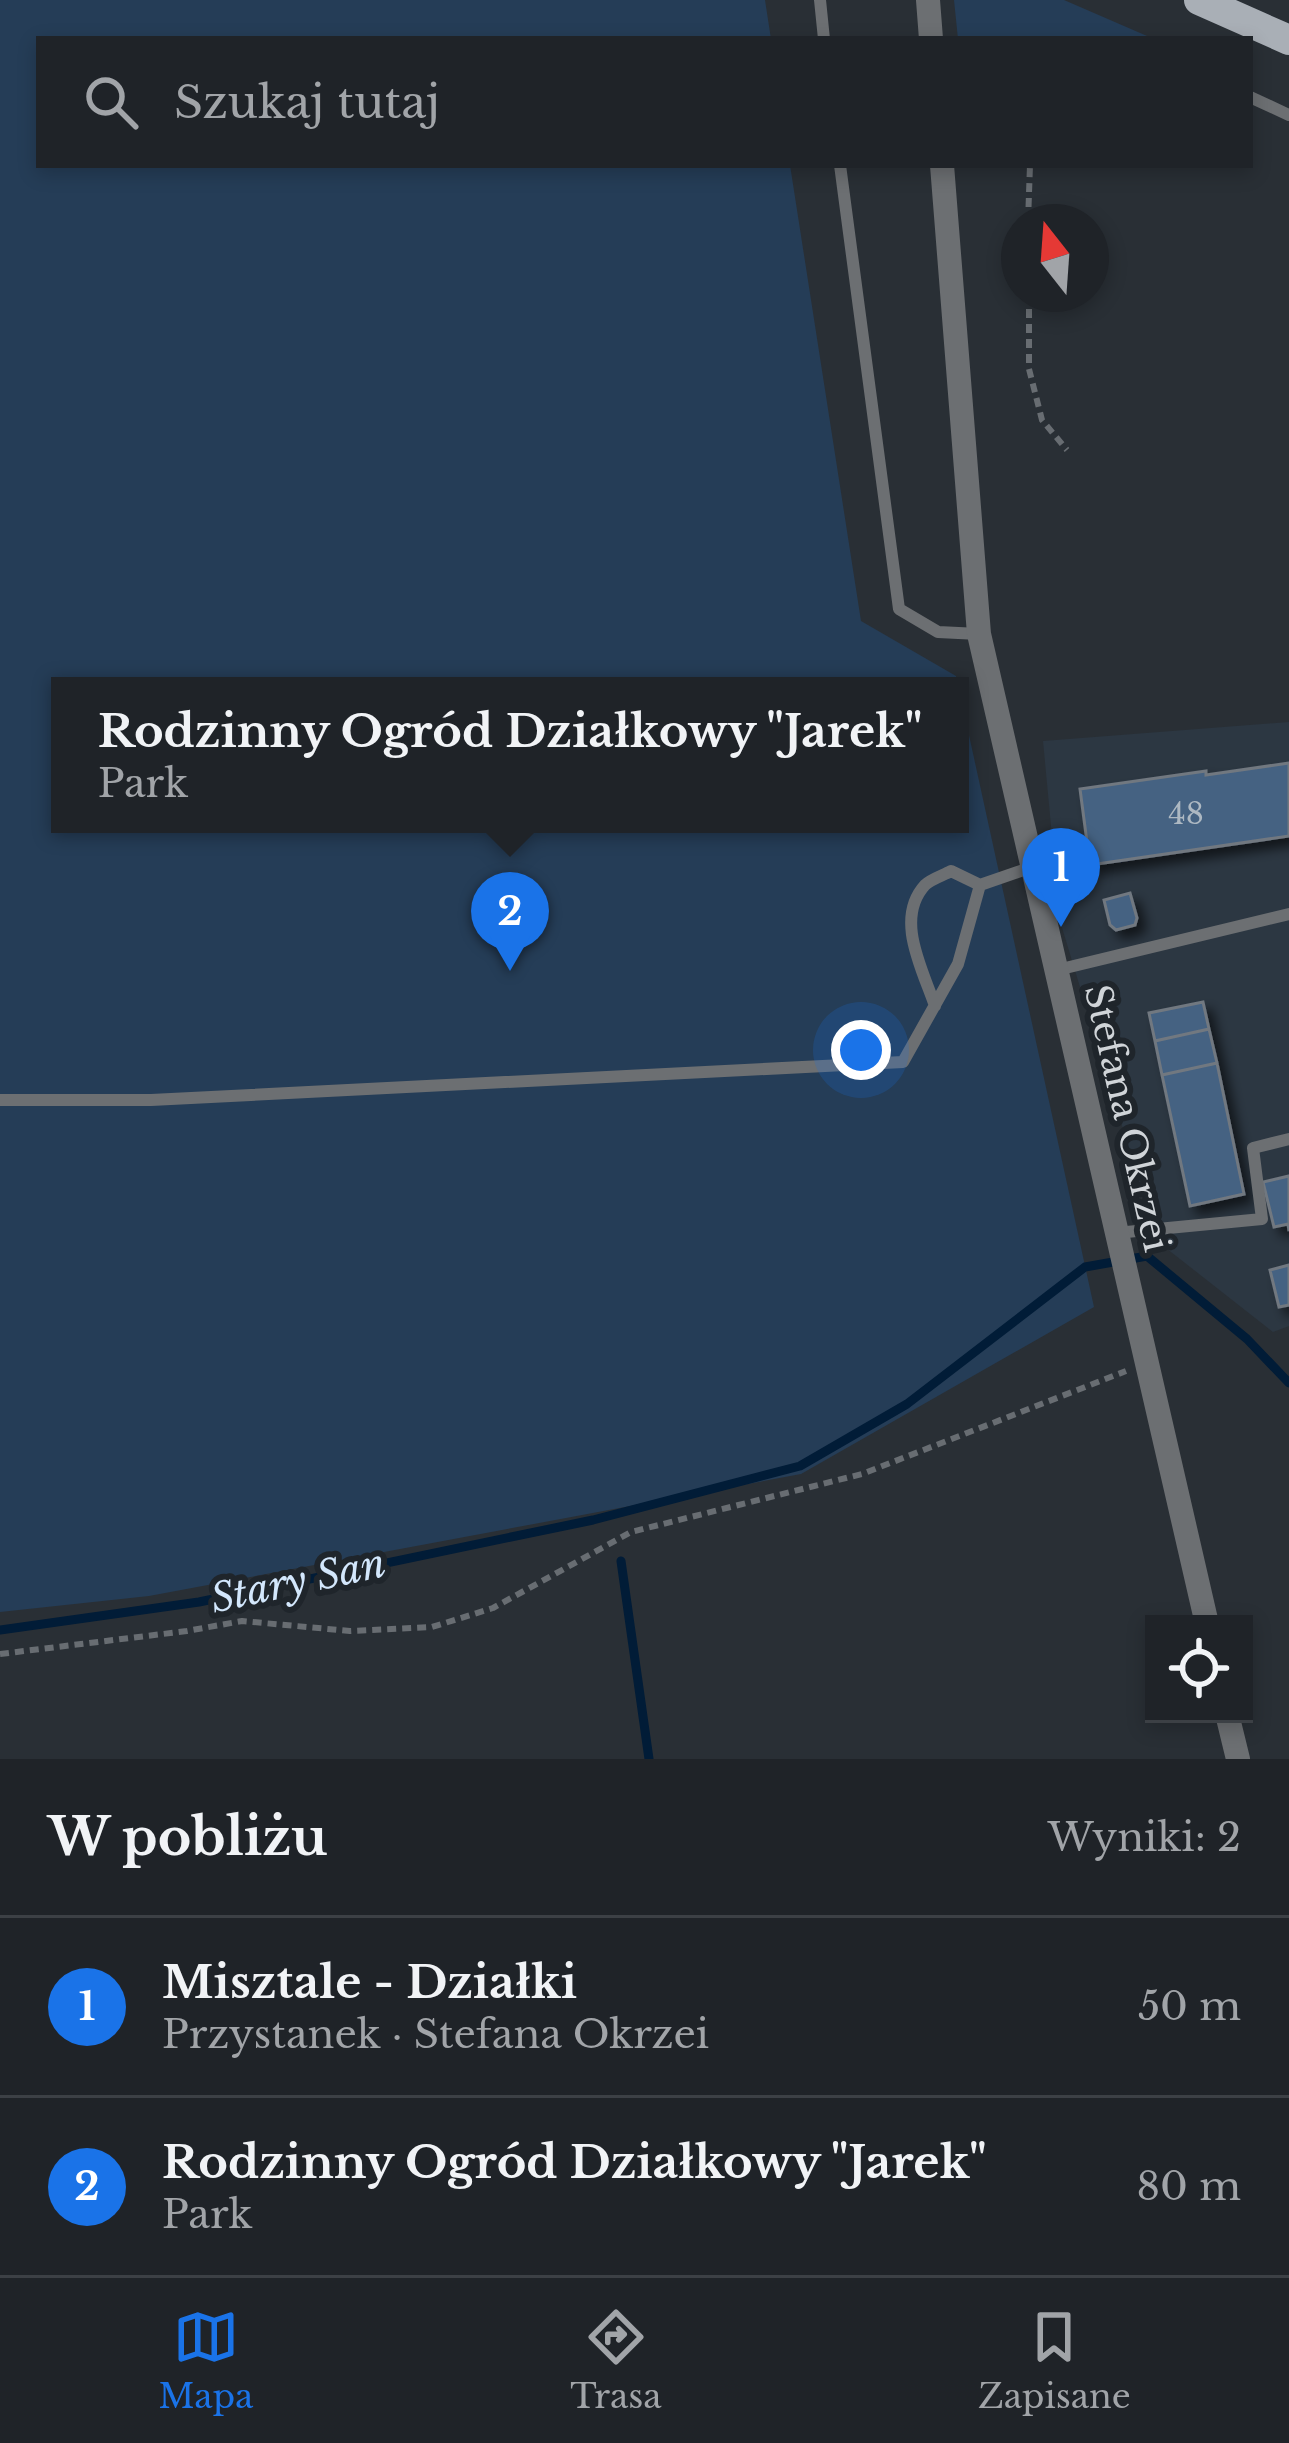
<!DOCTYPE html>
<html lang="pl">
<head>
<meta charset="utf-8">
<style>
  body { margin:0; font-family:"Libre Baskerville",serif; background:#2c2f34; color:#f1f3f6 }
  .controls { position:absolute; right:36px; bottom:36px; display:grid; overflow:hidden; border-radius:0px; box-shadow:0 6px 18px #0003 }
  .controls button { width:108px; height:108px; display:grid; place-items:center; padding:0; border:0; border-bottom:3px solid #3c4045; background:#1f2328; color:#f1f3f6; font:60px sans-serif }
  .compass { position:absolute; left:1001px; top:204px; width:108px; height:108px; border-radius:50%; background:#1f2328; box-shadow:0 6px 18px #0003; rotate:343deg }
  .you { position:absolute; left:861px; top:1050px; width:42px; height:42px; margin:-30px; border:9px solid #fff; border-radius:50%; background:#1a73e8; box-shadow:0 0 0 18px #1a73e833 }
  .badge { display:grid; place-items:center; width:78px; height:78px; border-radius:50%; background:#1a73e8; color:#fff; font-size:39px; font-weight:700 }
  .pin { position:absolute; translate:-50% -99px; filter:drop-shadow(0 3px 6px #0008) }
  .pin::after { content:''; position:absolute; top:63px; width:42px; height:36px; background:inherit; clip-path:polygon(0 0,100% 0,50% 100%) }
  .popup { position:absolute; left:51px; top:677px; width:918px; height:156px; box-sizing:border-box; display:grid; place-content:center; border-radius:0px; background:#1f2328; filter:drop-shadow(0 3px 9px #0005); font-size:39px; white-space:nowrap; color:#a1a4a8 }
  .popup b { font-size:45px; color:#f1f3f6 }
  .popup::after { content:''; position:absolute; left:50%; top:100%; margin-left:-24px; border:24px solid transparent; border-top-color:#1f2328 }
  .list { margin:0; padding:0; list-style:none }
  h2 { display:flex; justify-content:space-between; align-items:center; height:156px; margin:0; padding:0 48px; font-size:51px }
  h2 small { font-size:39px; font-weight:400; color:#a1a4a8 }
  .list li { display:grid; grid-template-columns:78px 1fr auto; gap:36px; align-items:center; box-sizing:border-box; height:180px; padding:0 48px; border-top:3px solid #3c4045 }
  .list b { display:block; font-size:45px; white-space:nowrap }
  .list p { margin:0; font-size:39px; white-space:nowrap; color:#a1a4a8 }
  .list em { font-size:39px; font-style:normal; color:#a1a4a8 }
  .icon { flex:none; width:66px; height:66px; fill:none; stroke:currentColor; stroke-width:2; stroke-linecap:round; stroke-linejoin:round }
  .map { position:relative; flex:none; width:1289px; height:1759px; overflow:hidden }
  .search { position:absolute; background:#1f2328; box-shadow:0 6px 18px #0003; left:36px; right:36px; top:36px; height:132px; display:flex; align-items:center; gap:30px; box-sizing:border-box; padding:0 42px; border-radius:0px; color:#a1a4a8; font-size:45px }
  .sheet { height:516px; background:#1f2328 }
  nav { display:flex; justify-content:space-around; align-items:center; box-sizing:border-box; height:168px; border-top:3px solid #3c4045; background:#1f2328; font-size:33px; color:#a1a4a8 }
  nav a { display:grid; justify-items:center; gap:6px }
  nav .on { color:#1a73e8 }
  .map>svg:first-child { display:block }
  .built { fill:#2c3742 }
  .green { fill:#253d57 }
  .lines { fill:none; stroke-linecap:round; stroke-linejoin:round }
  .stream { stroke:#011c37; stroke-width:9 }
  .building { fill:#456282; stroke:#717880; stroke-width:3; filter:url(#shadow) }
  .path { stroke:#686d72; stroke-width:6; stroke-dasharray:9 6; stroke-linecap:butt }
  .service { stroke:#6c6f72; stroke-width:12 }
  .minor { stroke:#6c6f72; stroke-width:24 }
  .primary { stroke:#a9afb6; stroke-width:30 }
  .labels { text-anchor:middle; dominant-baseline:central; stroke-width:12; stroke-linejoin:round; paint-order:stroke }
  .number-label { font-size:30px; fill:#adb8c2 }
  .street-label { font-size:36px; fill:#d0d4d8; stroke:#1f252b }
  .water-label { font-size:39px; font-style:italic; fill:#d3e7fc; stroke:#1f252b }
</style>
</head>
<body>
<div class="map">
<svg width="1289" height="1759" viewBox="0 0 1289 1759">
  <defs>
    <filter id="shadow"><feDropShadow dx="8" dy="8" stdDeviation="6" flood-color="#0009"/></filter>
  </defs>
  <rect width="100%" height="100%" fill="#292f35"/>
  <path class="built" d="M1289,722V1326L1273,1332L1157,1241L1060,921L1043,741Z"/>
  <path class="green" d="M0,0H765L771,39H39V165H790L861,621L956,676L958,686H60V824H960V694L1094,1307L801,1474L149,1596L0,1612Z
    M954,0H1064L1154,39H958Z"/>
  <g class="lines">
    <path class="stream" d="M621,1561L649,1759
      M0,1630L199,1602L593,1520L800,1466L907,1404L1085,1267L1147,1256L1247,1339L1289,1383"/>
  </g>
  <path class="building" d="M1289,763V836L1090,865L1080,789L1206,771V775Z
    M1130,893L1137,918L1135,925L1116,930L1110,925L1104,900Z
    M1203,1002L1209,1029L1155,1041L1149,1013Z
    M1209,1029L1217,1063L1162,1075L1155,1041Z
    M1217,1063L1244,1194L1190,1206L1162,1075Z
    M1289,1176V1231L1288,1224L1274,1227L1263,1182Z
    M1289,1265V1305L1279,1307L1270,1270Z"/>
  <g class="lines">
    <path class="path" d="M1028,222L1030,165
      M1029,294V369L1042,420L1067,450
      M0,1654L187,1631L242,1621L350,1631L432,1627L493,1608L631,1532L862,1474L1126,1371"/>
    <path class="service" d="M820,0L824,39
      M1250,97L1289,115
      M840,165L899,609L938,632L979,634
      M1057,970L1289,914
      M935,1006C923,970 894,919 925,885C931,879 944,875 951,871L980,885
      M0,1100H151L903,1062L958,964L980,885L1032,867
      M1116,1233L1262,1219L1253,1148L1289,1139"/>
    <path class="minor" d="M928,0L931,39
      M942,165L979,634L1207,1624
      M1227,1714L1238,1759"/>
    <path class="primary" d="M1199,0L1289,40"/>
  </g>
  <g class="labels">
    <g class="number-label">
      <text x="1186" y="813">48</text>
    </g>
    <g class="street-label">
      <text transform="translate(1127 1118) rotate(77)">Stefana Okrzei</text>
    </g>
    <g class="water-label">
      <text transform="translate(298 1581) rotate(-12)">Stary San</text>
    </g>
  </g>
</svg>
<div class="controls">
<button><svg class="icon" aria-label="locate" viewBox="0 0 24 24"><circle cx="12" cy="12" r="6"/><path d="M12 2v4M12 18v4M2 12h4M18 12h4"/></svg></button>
</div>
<svg class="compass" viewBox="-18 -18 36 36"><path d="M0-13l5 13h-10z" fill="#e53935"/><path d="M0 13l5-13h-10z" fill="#a1a4a8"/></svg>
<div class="you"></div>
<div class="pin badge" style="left:1061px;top:927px">1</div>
<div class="pin badge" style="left:510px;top:971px">2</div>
<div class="popup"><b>Rodzinny Ogród Działkowy &quot;Jarek&quot;</b>Park</div>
<div class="search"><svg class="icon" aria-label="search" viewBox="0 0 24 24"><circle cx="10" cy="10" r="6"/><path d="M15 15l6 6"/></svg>Szukaj tutaj</div>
</div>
<section class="sheet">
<h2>W pobliżu<small>Wyniki: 2</small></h2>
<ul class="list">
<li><span class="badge">1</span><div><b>Misztale - Działki</b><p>Przystanek · Stefana Okrzei</p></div><em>50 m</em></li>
<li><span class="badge">2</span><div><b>Rodzinny Ogród Działkowy &quot;Jarek&quot;</b><p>Park</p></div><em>80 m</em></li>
</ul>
</section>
<nav>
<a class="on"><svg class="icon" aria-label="map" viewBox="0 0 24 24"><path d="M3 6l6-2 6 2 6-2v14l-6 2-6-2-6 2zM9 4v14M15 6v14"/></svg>Mapa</a>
<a><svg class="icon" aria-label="directions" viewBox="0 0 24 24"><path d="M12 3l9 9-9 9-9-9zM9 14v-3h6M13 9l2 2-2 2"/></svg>Trasa</a>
<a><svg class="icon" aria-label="saved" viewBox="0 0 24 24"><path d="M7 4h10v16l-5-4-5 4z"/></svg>Zapisane</a>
</nav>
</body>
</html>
